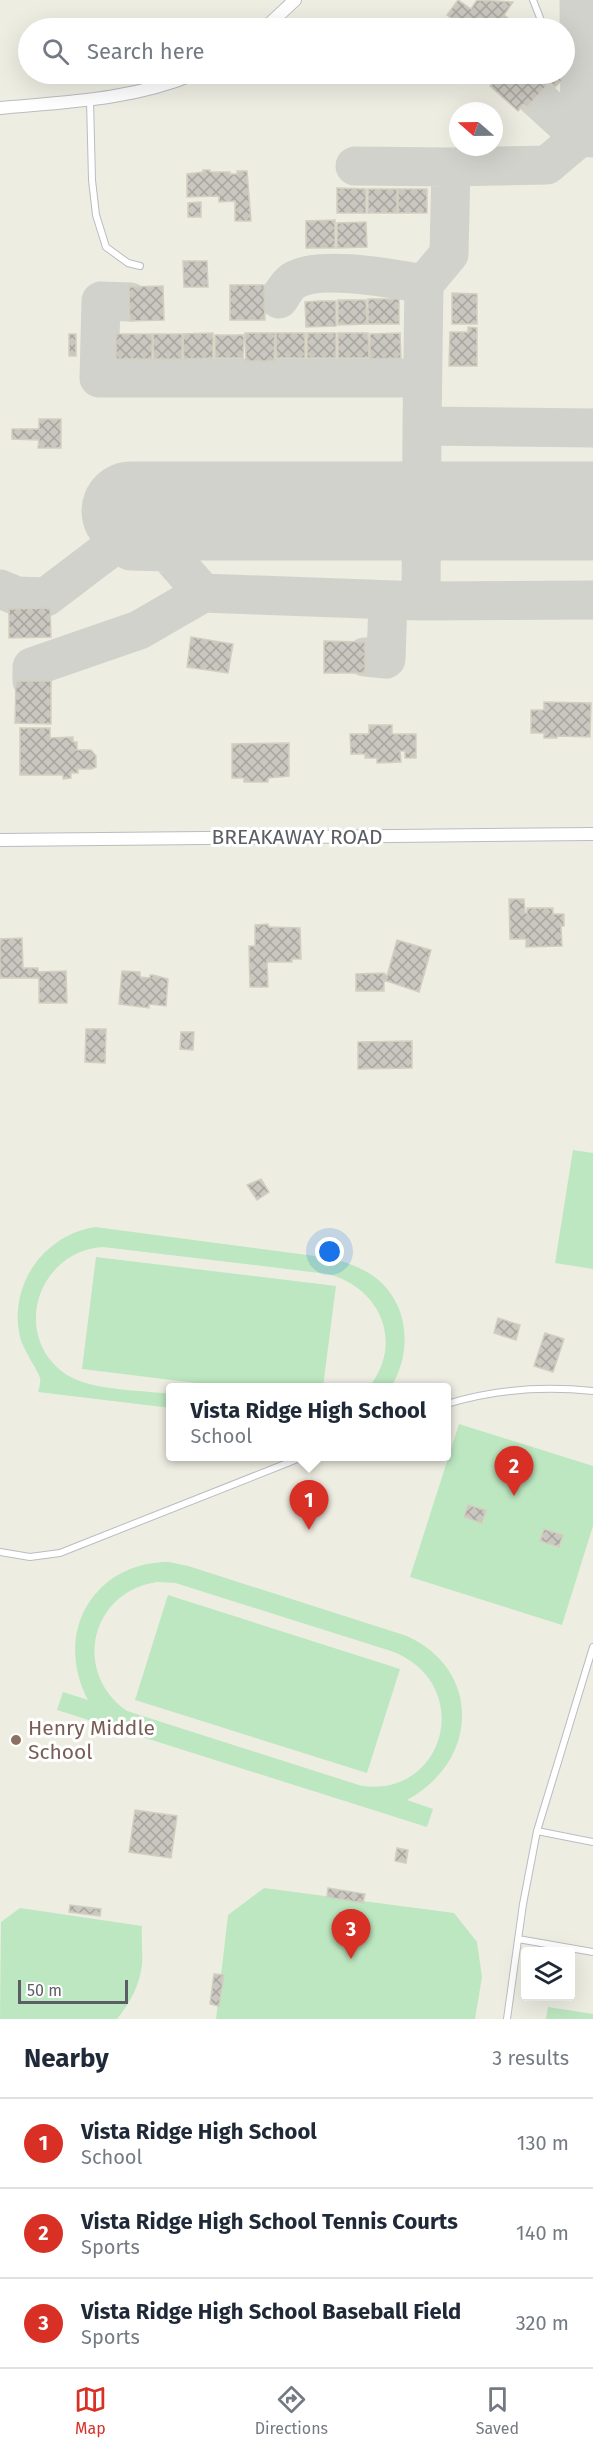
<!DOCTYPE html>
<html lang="en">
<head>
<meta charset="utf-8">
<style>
  body { margin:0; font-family:"Fira Sans",sans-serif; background:#f6f6f7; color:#1f2937 }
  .controls { position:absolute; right:18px; bottom:18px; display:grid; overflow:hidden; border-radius:6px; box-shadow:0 6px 24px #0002 }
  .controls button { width:54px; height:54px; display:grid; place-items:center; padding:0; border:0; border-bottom:2px solid #e0e1e3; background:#fff; color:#1f2937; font:30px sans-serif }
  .compass { position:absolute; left:449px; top:102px; width:54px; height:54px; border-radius:50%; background:#fff; box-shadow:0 6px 24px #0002; rotate:290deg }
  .scale { position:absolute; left:18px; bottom:15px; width:110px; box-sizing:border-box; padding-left:6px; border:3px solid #5b5e64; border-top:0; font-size:16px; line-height:21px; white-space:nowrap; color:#5b5e64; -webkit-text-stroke:4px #fff; paint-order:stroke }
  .you { position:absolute; left:330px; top:1252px; width:21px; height:21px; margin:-15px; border:4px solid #fff; border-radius:50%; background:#1a73e8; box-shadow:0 0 0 9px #1a73e833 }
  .badge { display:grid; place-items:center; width:39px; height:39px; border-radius:50%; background:#d93025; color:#fff; font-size:20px; font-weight:700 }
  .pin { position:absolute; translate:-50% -50px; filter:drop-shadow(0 2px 3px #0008) }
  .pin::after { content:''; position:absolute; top:32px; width:21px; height:18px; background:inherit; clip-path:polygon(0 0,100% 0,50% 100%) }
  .popup { position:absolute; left:166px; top:1383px; width:285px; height:78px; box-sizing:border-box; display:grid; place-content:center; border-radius:6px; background:#fff; filter:drop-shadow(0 2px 4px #0005); font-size:20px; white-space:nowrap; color:#747a83 }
  .popup b { font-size:22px; color:#1f2937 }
  .popup::after { content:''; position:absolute; left:50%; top:100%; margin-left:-12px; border:12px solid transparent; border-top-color:#fff }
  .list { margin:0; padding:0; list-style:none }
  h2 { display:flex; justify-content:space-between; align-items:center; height:78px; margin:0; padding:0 24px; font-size:26px }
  h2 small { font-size:20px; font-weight:400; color:#747a83 }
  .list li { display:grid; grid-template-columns:39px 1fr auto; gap:18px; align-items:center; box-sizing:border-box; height:90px; padding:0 24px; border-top:2px solid #e0e1e3 }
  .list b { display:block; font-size:22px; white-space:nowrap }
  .list p { margin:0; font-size:20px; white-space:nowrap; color:#747a83 }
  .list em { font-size:20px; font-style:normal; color:#747a83 }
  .icon { flex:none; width:33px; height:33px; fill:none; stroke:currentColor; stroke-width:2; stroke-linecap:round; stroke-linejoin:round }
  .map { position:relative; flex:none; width:593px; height:2019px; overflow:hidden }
  .search { position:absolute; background:#fff; box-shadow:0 6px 24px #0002; left:18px; right:18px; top:18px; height:66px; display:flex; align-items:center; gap:15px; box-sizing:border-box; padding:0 21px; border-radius:33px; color:#747a83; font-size:22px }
  .sheet { height:348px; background:#fff }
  nav { display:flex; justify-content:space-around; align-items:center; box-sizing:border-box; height:84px; border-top:2px solid #e0e1e3; background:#fff; font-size:16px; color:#747a83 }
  nav a { display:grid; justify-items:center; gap:3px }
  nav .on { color:#d93025 }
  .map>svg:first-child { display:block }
  .garden { fill:#bde7c1; fill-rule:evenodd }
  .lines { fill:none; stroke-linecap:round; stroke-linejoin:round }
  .taxiway { stroke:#d2d2cc; stroke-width:39 }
  .runway { stroke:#d2d2cc; stroke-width:99 }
  .building { fill:url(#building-cross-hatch); stroke:#d3cfc0; stroke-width:1.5 }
  .service-casing { stroke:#babcc2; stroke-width:8 }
  .minor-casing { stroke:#babcc2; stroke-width:14 }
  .service { stroke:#fff; stroke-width:6 }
  .minor { stroke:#fff; stroke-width:12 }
  .education-dot { fill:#8d6e63; stroke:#fff; stroke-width:2 }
  .labels { text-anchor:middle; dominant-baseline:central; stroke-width:6; stroke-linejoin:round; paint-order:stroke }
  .street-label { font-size:21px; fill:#5b5e64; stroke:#fff }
  .education-label { font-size:21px; fill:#785e54; stroke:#fff; text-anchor:start }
</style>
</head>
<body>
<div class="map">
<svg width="593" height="2019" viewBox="0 0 593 2019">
  <defs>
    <pattern id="building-cross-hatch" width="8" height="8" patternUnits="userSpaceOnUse" patternTransform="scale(1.5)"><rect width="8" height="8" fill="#c9c7bf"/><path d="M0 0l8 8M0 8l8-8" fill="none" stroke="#a6a59f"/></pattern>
  </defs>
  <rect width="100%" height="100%" fill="#eeede2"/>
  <path class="garden" d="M573,1150L593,1153V1269L555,1263Z
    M95,1227L330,1258C346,1262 363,1268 376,1278C410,1305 412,1353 391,1387H369C404,1343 381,1288 328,1274L103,1247C37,1251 10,1337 67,1375C93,1391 141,1390 171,1394V1408L38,1392C39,1388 41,1382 40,1378C39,1372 23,1350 20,1337C8,1285 44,1235 95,1227Z
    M96,1257L336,1286L323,1387H229L82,1369Z
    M459,1424L593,1466V1526L562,1625L410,1577Z
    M169,1562L188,1566L407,1636C483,1671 478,1762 407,1800L433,1809L427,1827L57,1710L63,1692L88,1700C53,1634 93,1562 169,1562ZM157,1582L175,1583L185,1586L391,1651C475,1682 447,1797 362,1786L127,1711C72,1673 90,1592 157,1582Z
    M168,1595L400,1669L367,1773L135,1700Z
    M264,1888L454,1913L477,1942L482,1977L475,2019H216L228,1915Z
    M20,1908L142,1926C141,1939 143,1951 142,1964C140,1985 130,2003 117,2019H0L1,1922Z
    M548,2007L593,2014V2019H546Z"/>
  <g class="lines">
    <path class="taxiway" d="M579,0L580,137
      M536,97L580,137
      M355,166L451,167
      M279,299C283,293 287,285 293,281C319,264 394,279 424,284
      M130,302L101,301L99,378H422
      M422,426L424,284L449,254L451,167L547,165L580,137L593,138
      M131,511L130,551L167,552L203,593L421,601L593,600
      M0,589L17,596L46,597L121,540H130
      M421,601L422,426L593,428
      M365,657L386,659L388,600
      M32,681V667L139,630L203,593"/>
    <path class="runway" d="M131,511H593"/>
  </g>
  <path class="building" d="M458,0L471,9L477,0L513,2L504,15L508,18L500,28H465L447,15Z
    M491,74H556L562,80L555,87L550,82L527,107L524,104L518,111L490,86L497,79Z
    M203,170H210V172H230V174H237V171H247L251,221H235V201L219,202V196L187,197V174L203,172Z
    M337,188L366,189V213H337Z
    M368,189H397V213H368Z
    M398,189H427V213H398Z
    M201,202V217H188V203Z
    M335,220V248H306V221Z
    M366,222L367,247L337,248V223Z
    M183,261H207L208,287H184Z
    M230,285H264L265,320H230Z
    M163,286L164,320L130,321L129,287Z
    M452,293L477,294V324H452Z
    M368,299H399V324H368Z
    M338,300H366L367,324L338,325Z
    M318,301H336V326L306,327L305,302Z
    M468,327L477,328V366H449L450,332H468Z
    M213,333V358L184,359L183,334Z
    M245,333H275L274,361H246Z
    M276,333H305V358H276Z
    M307,333H336V358H307Z
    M338,333H368L369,358H338Z
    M400,333L401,358L370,359V334Z
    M69,334H76V356H69Z
    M116,334H152V359H116Z
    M153,334H182V359H154Z
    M215,335H244L243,358H215Z
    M39,419H61V448H38L39,440L12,439V429H39Z
    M50,608L51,637L9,638V609Z
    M191,637L233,644L228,673L187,667Z
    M324,641L365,642V673H324Z
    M16,681H51V724L15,723Z
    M544,702L591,703L590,737L557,736V738H544V733H531V710H544Z
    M369,725H392V734H416V758H405V751H400L401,762L377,763V758H365V754H351L350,734H369Z
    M20,728H50V738L73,737V742H77V750H91L96,756V767L91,769H78V773H71V778L63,779V775H20Z
    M289,743V776L268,778V782H244V778H232V744Z
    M509,899H524L525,913H527V908H553V914H564V926H561L562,946L526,947V939H510Z
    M268,924L269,927L300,928L301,959H292V962H267L268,987H250L249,946H255V925Z
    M22,938L23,968H38V972L66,971L67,1003H39V978H0V939Z
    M397,940L431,950L419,992L384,980V991H356V974L384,973L387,976Z
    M122,971L140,972V977L150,978V975H153L168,979L166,1006L149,1004V1008L119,1004Z
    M86,1029H106L105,1063L85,1062Z
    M181,1032H194L193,1050L180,1049Z
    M412,1041V1068L358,1069V1042Z
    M261,1179L269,1192L257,1200L247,1185Z
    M498,1318L520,1325L516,1340L494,1333Z
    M545,1333L564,1339L553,1372L534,1366Z
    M468,1505L486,1510L482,1523L464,1517Z
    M544,1529L563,1535L559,1547L540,1541Z
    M135,1810L177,1816L171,1858L129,1852Z
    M397,1848L408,1850L406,1863L395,1861Z
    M328,1888L365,1894L363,1903L327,1897Z
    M70,1905L101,1909L100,1916L69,1912Z
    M214,1974L224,1975L219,2006L210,2004Z"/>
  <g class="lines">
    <g class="service-casing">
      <path id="service" d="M533,0L544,28
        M90,100L92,180L96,215L106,247L128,263L140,266
        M447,1404C495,1389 543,1386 593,1391
        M0,1552L30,1557L60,1553L305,1456
        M537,1831L593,1842
        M518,1939L593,1952
        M507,2019L523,1904L537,1831L593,1647"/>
    </g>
    <g class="minor-casing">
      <path id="minor" d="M265,28L295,0
        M0,108C66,102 132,100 194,74
        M0,840L593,834"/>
    </g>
    <use href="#service" class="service"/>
    <use href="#minor" class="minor"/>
  </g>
  <circle class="education-dot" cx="16" cy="1740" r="6"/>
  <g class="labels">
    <g class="street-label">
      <text x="297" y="837">BREAKAWAY ROAD</text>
    </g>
    <g class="education-label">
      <text x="28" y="1728">Henry Middle<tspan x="28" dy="24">School</tspan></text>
    </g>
  </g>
</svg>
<div class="controls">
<button><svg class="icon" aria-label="layers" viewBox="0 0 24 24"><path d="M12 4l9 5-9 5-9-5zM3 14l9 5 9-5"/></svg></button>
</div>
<svg class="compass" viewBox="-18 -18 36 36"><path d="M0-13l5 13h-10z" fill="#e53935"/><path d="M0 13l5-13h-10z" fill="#747a83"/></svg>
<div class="scale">50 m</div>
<div class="you"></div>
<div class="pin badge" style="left:309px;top:1530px">1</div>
<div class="popup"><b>Vista Ridge High School</b>School</div>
<div class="pin badge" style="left:514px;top:1496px">2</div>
<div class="pin badge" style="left:351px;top:1959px">3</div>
<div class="search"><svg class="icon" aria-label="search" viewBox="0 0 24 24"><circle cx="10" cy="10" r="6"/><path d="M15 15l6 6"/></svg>Search here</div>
</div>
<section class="sheet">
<h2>Nearby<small>3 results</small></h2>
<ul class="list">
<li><span class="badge">1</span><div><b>Vista Ridge High School</b><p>School</p></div><em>130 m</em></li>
<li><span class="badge">2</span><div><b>Vista Ridge High School Tennis Courts</b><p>Sports</p></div><em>140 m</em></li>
<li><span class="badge">3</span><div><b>Vista Ridge High School Baseball Field</b><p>Sports</p></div><em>320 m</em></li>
</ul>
</section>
<nav>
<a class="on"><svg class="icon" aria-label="map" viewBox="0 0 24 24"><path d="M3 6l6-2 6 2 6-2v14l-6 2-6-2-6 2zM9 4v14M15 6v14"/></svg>Map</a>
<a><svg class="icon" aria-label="directions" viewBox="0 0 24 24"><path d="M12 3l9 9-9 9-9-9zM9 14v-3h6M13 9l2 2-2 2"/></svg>Directions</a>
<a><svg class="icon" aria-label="saved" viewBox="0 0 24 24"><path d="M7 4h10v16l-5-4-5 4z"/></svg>Saved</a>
</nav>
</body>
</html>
